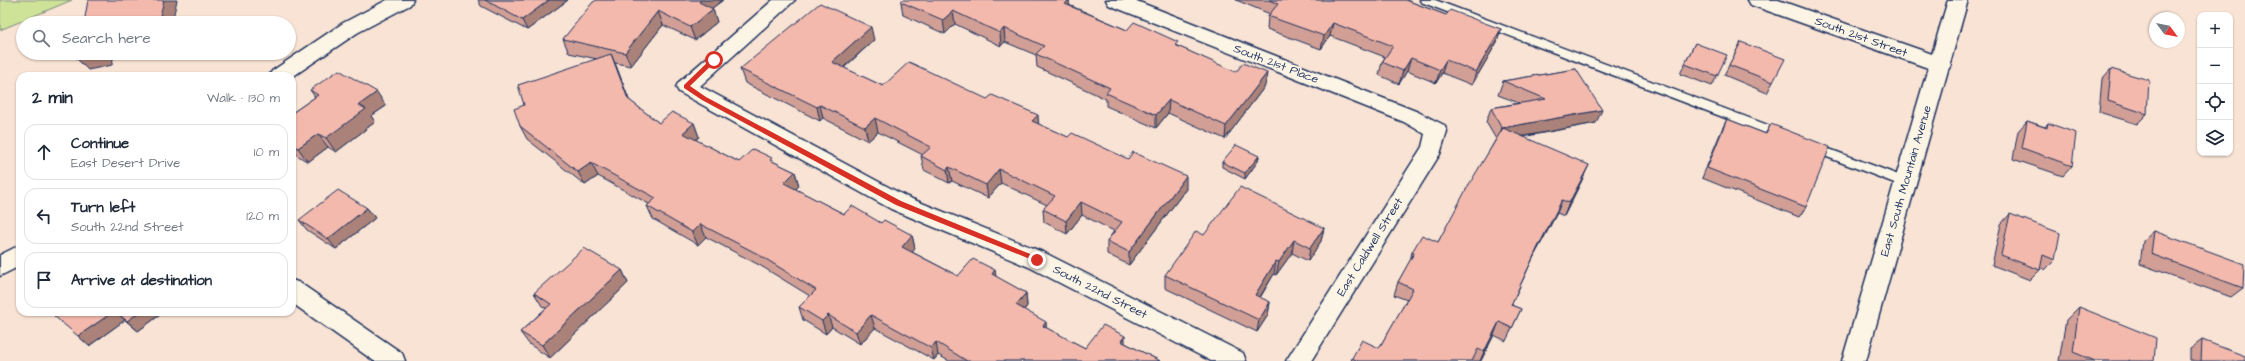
<!DOCTYPE html>
<html lang="en">
<head>
<meta charset="utf-8">
<style>
  body { margin:0; font-family:"Architects Daughter",sans-serif; background:#f6f6f7; color:#1f2937 }
  .controls { position:absolute; right:12px; top:12px; display:grid; overflow:hidden; border-radius:8px; box-shadow:0 1px 3px #0004 }
  .controls button { width:36px; height:36px; display:grid; place-items:center; padding:0; border:0; border-bottom:1px solid #e0e1e3; background:#fff; color:#1f2937; font:20px sans-serif }
  .compass { position:absolute; left:2149px; top:12px; width:36px; height:36px; border-radius:50%; background:#fff; box-shadow:0 1px 3px #0004; rotate:122deg }
  .stop { position:absolute; width:12px; height:12px; margin:-9px; border:3px solid #d93025; border-radius:50%; background:#fff }
  .stop.end { background:#d93025; border-color:#fff; box-shadow:0 1px 4px #0008 }
  .list { margin:0; padding:0; list-style:none }
  h2 { display:flex; justify-content:space-between; align-items:center; height:52px; margin:0; padding:0 16px; font-size:17px }
  h2 small { font-size:13px; font-weight:400; color:#747a83 }
  .list li { display:grid; grid-template-columns:26px 1fr auto; gap:12px; align-items:center; box-sizing:border-box; height:56px; margin:0 8px 8px; padding:0 8px; border:1px solid #e0e1e3; border-radius:12px }
  .list b { display:block; font-size:15px; white-space:nowrap }
  .list p { margin:0; font-size:13px; white-space:nowrap; color:#747a83 }
  .list em { font-size:13px; font-style:normal; color:#747a83 }
  .icon { flex:none; width:22px; height:22px; fill:none; stroke:currentColor; stroke-width:2; stroke-linecap:round; stroke-linejoin:round }
  .map { position:relative; flex:none; width:2245px; height:361px; overflow:hidden }
  .search { position:absolute; background:#fff; box-shadow:0 1px 3px #0004; left:16px; top:16px; width:280px; height:44px; display:flex; align-items:center; gap:10px; box-sizing:border-box; padding:0 14px; border-radius:22px; color:#747a83; font-size:15px }
  .panel { position:absolute; background:#fff; box-shadow:0 1px 3px #0004; left:16px; top:72px; width:280px; height:244px; border-radius:12px }
  .map>svg:first-child { display:block }
  .green { fill:#cee398; stroke:#74897b }
  .lines { fill:none; stroke-linecap:round; stroke-linejoin:round }
  .service-casing { stroke:#1b2f5e; stroke-width:3 }
  .minor-casing { stroke:#1b2f5e; stroke-width:3 }
  .service { fill:#fcf5e5; fill-rule:evenodd }
  .minor { fill:#fcf5e5; fill-rule:evenodd }
  .wall { fill:#d19f95; stroke:#1b2f5e }
  .shaded-wall { fill:#aa8279; stroke:#1b2f5e }
  .building { fill:#f3b9ad; stroke:#1b2f5e }
  .route { fill:#d93025 }
  .labels { text-anchor:middle; dominant-baseline:central; stroke-width:4; stroke-linejoin:round; paint-order:stroke }
  .street-label { font-size:12px; fill:#1b2f5e; stroke:#fcf5e5 }
</style>
</head>
<body>
<div class="map">
<svg width="2245" height="361" viewBox="0 0 2245 361">
  <rect width="100%" height="100%" fill="#f9e3d4"/>
  <filter id="ink" filterUnits="userSpaceOnUse"><feTurbulence type="fractalNoise" baseFrequency=".025" numOctaves="2"/><feDisplacementMap in="SourceGraphic" scale="8" xChannelSelector="R" yChannelSelector="G"/><feConvolveMatrix kernelMatrix="1 2 1 2 8 2 1 2 1" color-interpolation-filters="sRGB"/></filter>
  <g filter="url(#ink)">
    <path class="green" d="M0,0H72L0,30Z"/>
    <g class="lines">
      <g class="service-casing">
        <path id="service" d="M1420,0H1435L1786,132L1788,135L1786,138H1778L1421,2Z
          M1813,143L1909,179L1911,182L1909,185L1905,187L1809,150L1807,147L1809,144Z"/>
      </g>
      <g class="minor-casing">
        <path id="minor" d="M387,0H413L410,5L357,33L292,77L269,76L272,71L343,23Z
          M773,0H795L700,86L907,197L1045,253L1243,353L1246,361H1211L1029,267L891,209L679,92L676,87L679,82Z
          M1106,0H1134L1418,112L1444,125L1447,131L1440,154L1311,361H1286L1422,147L1425,134L1404,122L1109,5Z
          M1748,0H1778L1932,54L1948,0H1968L1950,63L1951,65L1948,70L1866,361H1842L1928,68L1751,5Z
          M20,245V266L0,276V255Z
          M292,280L300,283L402,353L405,361H374L292,303Z"/>
      </g>
      <use href="#service" class="service"/>
      <use href="#minor" class="minor"/>
    </g>
    <path class="wall" d="M478,0H568L527,30L481,6Z
      M597,0H723L712,8L717,22L695,40L663,25L631,66L615,63L629,100L659,123H694L699,137L696,140L739,162L772,161L795,172L799,186L795,189L844,214L881,223L912,235L915,249L912,252L958,276L996,277L1026,293L1027,306L1024,310L1046,328L1085,348L1125,343L1160,361H949L938,355L934,360L875,328L860,344L832,327L826,334L803,320L799,307L810,296L761,266L706,237L698,245L653,219L647,206L649,204L598,176L585,185L527,139L520,126L524,105L597,59L569,53L563,39Z
      M1069,0V5L1127,30L1177,46L1265,86L1225,139L1168,113L1156,128L1106,106V99L1037,67L1036,55L1005,42L1001,46L955,24L945,34L903,15L901,2Z
      M1236,0H1406L1446,15L1501,29L1497,42L1472,85L1442,73L1436,83L1407,71L1399,84L1379,75L1382,62L1385,57L1330,36L1321,49L1267,29L1268,16L1270,14Z
      M874,40L844,68L883,86L1038,124L1186,189L1129,265L1107,254V241L1114,231L1082,215L1067,234L1044,222L1043,209L1047,205L1001,183L988,198L952,181L949,183L924,170L921,156L923,155L878,132L868,141L823,118L820,121L745,83L740,69Z
      M1741,42L1773,82L1767,93L1724,75Z
      M1695,43L1717,76L1712,86L1680,74Z
      M1576,69L1596,123L1522,137L1583,178L1564,216L1557,213L1532,260L1511,305L1521,309L1506,341L1494,335L1481,361H1351L1352,358L1379,348L1407,300L1394,295L1398,282L1410,261L1412,252L1438,242L1496,139L1486,122L1491,108L1519,103L1498,95L1503,81Z
      M2111,69L2147,114L2137,124L2099,112L2102,79Z
      M310,90L386,106L371,116L375,122L336,152L328,147L308,162L292,152V113L315,97Z
      M1727,119L1765,134L1771,124L1806,207L1799,217L1702,178L1722,129Z
      M2027,121L2045,127L2048,123L2072,166L2063,176L2013,159L2018,131Z
      M1259,156L1258,161L1245,179L1222,167V162Z
      M367,208L375,218L336,249L307,230L299,220Z
      M2010,214L2055,260L2045,270L2040,267V270L2030,280L1992,265L2001,224Z
      M1324,228L1321,241L1308,261L1292,253L1276,275L1274,274L1260,298L1270,302L1268,315L1257,332L1165,288V275L1204,235Z
      M2154,231L2243,288L2231,297L2140,264L2143,241Z
      M622,270L628,283L550,358L529,344L520,332L546,308L542,306L534,293Z
      M2079,307L2154,361H2059L2066,320Z
      M59,312H164L138,331L125,320L89,346Z
      M2202,340L2245,361H2190V349Z"/>
    <path class="shaded-wall" d="M164,0H177L172,23H146L147,19Z
      M549,0H568L527,30L522,20Z
      M701,0H723L703,15L699,2Z
      M1069,0L1070,13L1065,4Z
      M713,9L717,22L695,40L690,27Z
      M658,11L663,25L631,66L625,53Z
      M953,11L955,24L945,34L943,20Z
      M1333,23L1330,36L1321,49L1324,36Z
      M871,27L874,40L835,75L832,62Z
      M1004,28L1005,42L1001,46L1000,33Z
      M1501,29L1497,42L1472,85L1476,72Z
      M97,53H114L112,65L88,70L76,58Z
      M611,54L617,68L634,113L628,99Z
      M1411,58L1407,71L1399,84L1403,71Z
      M1446,60L1442,73L1436,83L1440,70Z
      M1267,73L1265,86L1225,139L1226,126Z
      M377,92L386,106L371,116L375,122L336,152L326,138L359,105Z
      M1169,100L1168,113L1156,128V115Z
      M820,105L823,118L820,121L817,107Z
      M1602,110L1596,123L1497,141L1502,128Z
      M1038,115L1039,128L1032,121Z
      M875,118L878,132L868,141L865,127Z
      M694,123L699,137L688,146L683,133Z
      M318,134L328,147L308,162L298,148Z
      M1259,156L1258,161L1245,179V173Z
      M591,163L598,176L585,185L578,172Z
      M1589,165L1583,178L1564,216L1569,203Z
      M949,167L952,181L949,183L947,170Z
      M999,169L1001,183L988,198L986,185Z
      M795,172L799,186L788,196L784,183Z
      M1186,176V189L1129,265V252Z
      M1562,200L1557,213L1532,260L1505,318L1538,247Z
      M1081,202L1082,215L1067,234L1066,221Z
      M367,208L375,218L336,249L328,239Z
      M700,224L706,237L698,245L692,232Z
      M1324,228L1321,241L1308,261L1310,248Z
      M912,235L915,249L905,260L902,247Z
      M1294,240L1292,253L1276,275L1279,262Z
      M1276,261L1274,274L1253,308L1255,295Z
      M622,270L628,283L550,358L542,345Z
      M995,270L997,283L992,274Z
      M1026,293L1027,306L1017,318L1016,305Z
      M1270,302L1268,315L1257,332L1259,320Z
      M113,312H116L125,320L89,346L78,336Z
      M140,312H164L138,331L127,321Z
      M828,315L832,327L826,334L822,321Z
      M871,315L875,328L860,344L856,332Z
      M1046,322L1047,334L1043,326Z
      M1499,322L1494,335L1480,361L1484,352Z
      M1125,336V348L1121,341Z
      M936,342L938,355L934,360L931,348Z"/>
    <path class="building" d="M88,0H164L160,16L147,19L146,23H84Z
      M485,0H549L522,20Z
      M597,0H701L699,2L713,9L690,27L658,11L625,53L563,39L593,2Z
      M902,0H1069L1065,4L1127,30L1134,22L1178,42L1175,45L1236,72L1243,63L1267,73L1226,126L1169,100L1156,115L1106,93L1110,88L1036,54L1044,46L1004,28L1000,33L953,11L943,20L901,2Z
      M1269,0H1406L1446,15L1450,10L1501,29L1476,72L1446,60L1440,70L1411,58L1403,71L1382,62L1393,46L1333,23L1324,36L1268,16L1278,4Z
      M820,3L871,27L832,62L883,86L909,62L987,99L992,95L1038,115L1032,121L1068,137L1072,133L1128,159L1133,152L1186,176L1129,252L1107,241L1122,222L1081,202L1066,221L1043,209L1055,196L999,169L986,185L949,167L947,170L921,156L931,147L875,118L865,127L820,105L817,107L740,69Z
      M1741,42L1785,59L1773,82L1729,65Z
      M1695,43L1727,55L1717,76L1685,64Z
      M77,53H97L76,58Z
      M611,54L628,99L659,123L672,112L694,123L683,133L739,162L753,149L772,158L770,160L795,172L784,183L844,214L852,206L881,223L884,220L912,235L902,247L958,276L973,259L995,270L992,274L1026,293L1016,305L1046,322L1043,326L1085,348L1103,325L1125,336L1121,341L1160,361H967L936,342L931,348L871,315L856,332L828,315L822,321L799,307L816,290L756,253L700,224L692,232L647,206L656,198L591,163L578,172L520,126L514,109L524,105L518,85Z
      M1576,69L1602,110L1502,128L1491,108L1546,99L1503,81Z
      M2111,69L2149,80L2147,114L2108,101Z
      M339,70L377,92L359,105L366,109L326,138L318,134L298,148L292,145V113L318,95L310,90Z
      M1727,119L1766,134L1771,124L1830,147L1806,207L1707,168Z
      M2027,121L2047,128L2048,123L2076,133L2072,166L2022,148Z
      M1503,128L1589,165L1569,203L1562,200L1538,247L1511,305L1521,309L1512,328L1499,322L1484,352L1478,349L1472,361H1358L1352,358L1362,340L1379,348L1413,289L1398,282L1414,253L1412,252L1422,235L1438,242L1468,186Z
      M1236,145L1259,156L1245,173L1222,162Z
      M1240,187L1324,228L1310,248L1294,240L1279,262L1276,261L1255,295L1270,302L1259,320L1165,275L1196,231L1204,235Z
      M338,190L367,208L328,239L299,220Z
      M2010,214L2060,233L2055,260L2043,255L2040,270L2001,255Z
      M2154,231L2244,264L2243,288L2151,254Z
      M584,248L622,270L542,345L520,332L551,304L534,293Z
      M2079,307L2156,338L2154,361H2095L2073,352Z
      M59,312H113L78,336L54,316Z
      M116,312H140L127,321Z
      M2202,340L2245,356V361H2201Z"/>
  </g>
  <path class="route" d="M711,59L717,60L690,86L706,97L901,201L1040,258V261H1035L896,205L702,100L684,88V85Z"/>
  <g class="labels">
    <g class="street-label">
      <text transform="translate(1861 37) rotate(20)">South 21st Street</text>
      <text transform="translate(1276 64) rotate(21)">South 21st Place</text>
      <text transform="translate(1906 181) rotate(-74)">East South Mountain Avenue</text>
      <text transform="translate(1370 247) rotate(-58)">East Caldwell Street</text>
      <text transform="translate(1100 292) rotate(27)">South 22nd Street</text>
    </g>
  </g>
</svg>
<div class="controls">
<button>+</button>
<button>−</button>
<button><svg class="icon" aria-label="locate" viewBox="0 0 24 24"><circle cx="12" cy="12" r="6"/><path d="M12 2v4M12 18v4M2 12h4M18 12h4"/></svg></button>
<button><svg class="icon" aria-label="layers" viewBox="0 0 24 24"><path d="M12 4l9 5-9 5-9-5zM3 14l9 5 9-5"/></svg></button>
</div>
<svg class="compass" viewBox="-18 -18 36 36"><path d="M0-13l5 13h-10z" fill="#e53935"/><path d="M0 13l5-13h-10z" fill="#747a83"/></svg>
<div class="stop" style="left:714px;top:60px"></div>
<div class="stop end" style="left:1037px;top:260px"></div>
<div class="search"><svg class="icon" aria-label="search" viewBox="0 0 24 24"><circle cx="10" cy="10" r="6"/><path d="M15 15l6 6"/></svg>Search here</div>
<section class="panel">
<h2>2 min<small>Walk · 130 m</small></h2>
<ul class="list">
<li><svg class="icon" aria-label="ahead" viewBox="0 0 24 24"><path d="M12 20V5M6 11l6-6 6 6"/></svg><div><b>Continue</b><p>East Desert Drive</p></div><em>10 m</em></li>
<li><svg class="icon" aria-label="left" viewBox="0 0 24 24"><path d="M17 20v-9H6M10 6l-5 5 5 5"/></svg><div><b>Turn left</b><p>South 22nd Street</p></div><em>120 m</em></li>
<li><svg class="icon" aria-label="arrive" viewBox="0 0 24 24"><path d="M6 21V4h12l-3 4 3 4H6"/></svg><div><b>Arrive at destination</b></div></li>
</ul>
</section>
</div>
</body>
</html>
